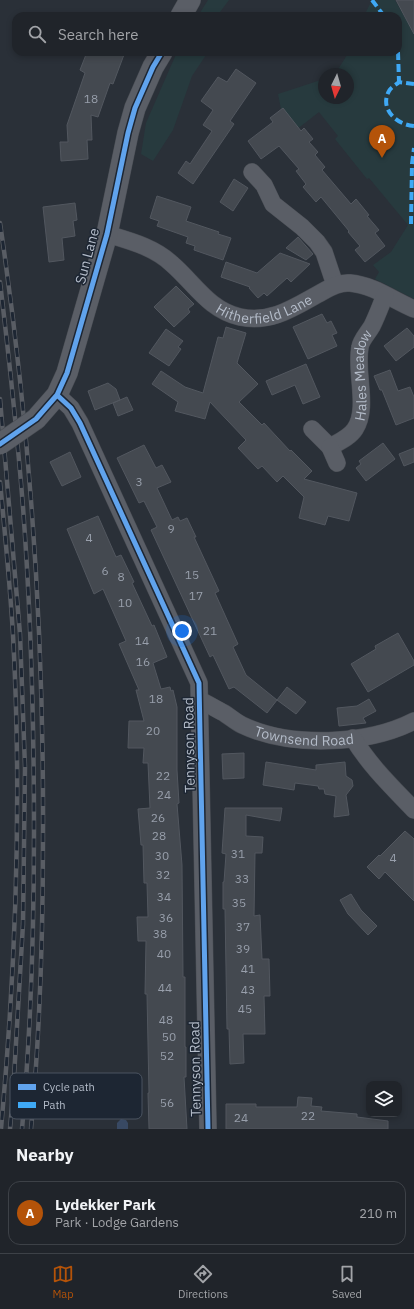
<!DOCTYPE html>
<html lang="en">
<head>
<meta charset="utf-8">
<style>
  body { margin:0; font-family:"IBM Plex Sans",sans-serif; background:#2d3036; color:#f1f3f6 }
  .controls { position:absolute; right:12px; bottom:12px; display:grid; overflow:hidden; border-radius:8px; box-shadow:0 2px 6px #0003 }
  .controls button { width:36px; height:36px; display:grid; place-items:center; padding:0; border:0; border-bottom:1px solid #3d4147; background:#20242a; color:#f1f3f6; font:20px sans-serif }
  .compass { position:absolute; left:318px; top:68px; width:36px; height:36px; border-radius:50%; background:#20242a; box-shadow:0 2px 6px #0003; rotate:185deg }
  .you { position:absolute; left:182px; top:631px; width:14px; height:14px; margin:-10px; border:3px solid #fff; border-radius:50%; background:#1a73e8; box-shadow:0 0 0 6px #1a73e833 }
  .badge { display:grid; place-items:center; width:26px; height:26px; border-radius:50%; background:#b45309; color:#fff; font-size:13px; font-weight:700 }
  .pin { position:absolute; translate:-50% -33px; filter:drop-shadow(0 1px 2px #0008) }
  .pin::after { content:''; position:absolute; top:21px; width:14px; height:12px; background:inherit; clip-path:polygon(0 0,100% 0,50% 100%) }
  .list { margin:0; padding:0; list-style:none }
  h2 { display:flex; justify-content:space-between; align-items:center; height:52px; margin:0; padding:0 16px; font-size:17px }
  h2 small { font-size:13px; font-weight:400; color:#a2a4a8 }
  .list li { display:grid; grid-template-columns:26px 1fr auto; gap:12px; align-items:center; box-sizing:border-box; height:64px; margin:0 8px 8px; padding:0 8px; border:1px solid #3d4147; border-radius:12px }
  .list b { display:block; font-size:15px; white-space:nowrap }
  .list p { margin:0; font-size:13px; white-space:nowrap; color:#a2a4a8 }
  .list em { font-size:13px; font-style:normal; color:#a2a4a8 }
  .icon { flex:none; width:22px; height:22px; fill:none; stroke:currentColor; stroke-width:2; stroke-linecap:round; stroke-linejoin:round }
  .map { position:relative; flex:none; width:414px; height:1129px; overflow:hidden }
  .search { position:absolute; background:#20242a; box-shadow:0 2px 6px #0003; left:12px; right:12px; top:12px; height:44px; display:flex; align-items:center; gap:10px; box-sizing:border-box; padding:0 14px; border-radius:12px; color:#a2a4a8; font-size:15px }
  .sheet { height:124px; background:#20242a }
  nav { display:flex; justify-content:space-around; align-items:center; box-sizing:border-box; height:56px; border-top:1px solid #3d4147; background:#20242a; font-size:11px; color:#a2a4a8 }
  nav a { display:grid; justify-items:center; gap:2px }
  nav .on { color:#b45309 }
  .map>svg:first-child { display:block }
  .green { fill:#273a3e }
  .water { fill:#384963 }
  .building { fill:#444950; stroke:#52575f }
  .lines { fill:none; stroke-linecap:round; stroke-linejoin:round }
  .minor-casing { stroke:#484c53; stroke-width:18 }
  .tertiary-casing { stroke:#484c53; stroke-width:22 }
  .minor { stroke:#5a5e66; stroke-width:17 }
  .tertiary { stroke:#5a5e66; stroke-width:21 }
  .rail-casing { stroke:#595d64; stroke-width:4.5 }
  .rail { stroke:#1d2633; stroke-width:3; stroke-dasharray:9; stroke-linecap:butt }
  .tertiary-bridge-casing { stroke:#484c53; stroke-width:22; stroke-linecap:butt }
  .tertiary-bridge { stroke:#5a5e66; stroke-width:21 }
  .quiet { stroke:#3fa9f5; stroke-width:4; stroke-dasharray:8 4; stroke-linecap:butt }
  .cycleway-casing { stroke:#1d2633; stroke-width:8 }
  .cycleway { stroke:#60a3ed; stroke-width:5 }
  .labels { text-anchor:middle; dominant-baseline:central; stroke-width:3; stroke-linejoin:round; paint-order:stroke }
  .number-label { font-size:12px; fill:#989fab }
  .street-label { font-size:14px; fill:#b4bcc9; stroke:#1d2633 }
  .key { fill:#1d2633; stroke:#4a5360; stroke-width:1 }
  .key-label { font-size:11px; fill:#b4bcc9 }
</style>
</head>
<body>
<div class="map">
<svg width="414" height="1129" viewBox="0 0 414 1129">
  <rect width="100%" height="100%" fill="#2a3038"/>
  <path class="green" d="M208,0H229L217,16H198Z
    M372,0H395L407,21L414,18V299L375,279L379,272L373,265L391,252L408,225L369,178L367,179L335,139L338,136L319,112L296,130L281,109L278,94L324,79V98H348V74H335L349,52H398V16H364Z
    M177,52H208L192,76L173,130L153,161L141,154L146,123Z"/>
  <path class="water" d="M121,1119L126,1120L128,1123V1129H117V1123Z"/>
  <path class="building" d="M396,0H414V34Z
    M87,52H125L113,84L110,83L98,117L91,115L92,140H87L88,159L61,161L60,142H68L67,125L85,73L80,70Z
    M236,69L256,83L230,121L234,124L193,184L178,173L186,161L190,164L212,131L203,125L213,110L201,101L218,77L227,82Z
    M283,108L301,131L304,128L313,139L309,142L318,152L315,155L325,167L322,170L351,204L356,199L369,215L367,216L379,230L375,233L385,246L365,262L355,250L360,246L348,232L349,231L321,197L316,202L303,187L306,184L296,171L299,169L279,146L261,159L248,141L273,122L270,118Z
    M234,179L248,188L233,211L220,202Z
    M157,196L191,207L186,221L219,232L218,234L231,238L223,260L194,250L195,246L186,243L188,237L157,226L159,221L150,218Z
    M75,203L77,220L73,221L75,236L62,238L64,260L49,262L43,207Z
    M298,237L313,254L306,260L286,248Z
    M280,253L310,264L291,282L287,278L267,296L264,293L258,298L249,288L250,287L221,277L226,262L257,273Z
    M176,286L194,304L188,309L190,312L174,327L154,307Z
    M322,314L327,323L331,321L337,333L332,335L337,346L308,359L293,327Z
    M226,327L246,333L237,363L258,384L239,402L262,425L264,423L290,451L291,450L312,471L304,479L357,493L349,521L328,516L325,525L299,518L304,497L283,476L277,482L262,466L258,469L238,448L246,440L210,402L205,419L175,411L178,402L152,384L161,371L185,387L203,393L218,337L223,338Z
    M407,328L414,336V347L396,361L384,346Z
    M166,329L183,341L178,347L181,349L169,366L149,353Z
    M306,364L320,397L303,404L295,385L272,395L266,381Z
    M390,370L398,391L410,387L414,397V418L396,425L382,390H380L374,376Z
    M108,383L116,389L120,400L95,410L88,391Z
    M127,397L133,410L118,416L113,403Z
    M383,443L395,459L366,481L356,468L361,464L359,461Z
    M144,445L156,468L162,465L171,482L157,488L172,520L178,517L180,521L187,518L196,537H194L219,591L215,593L238,644L233,647L246,675L277,700L267,713L234,687L229,689L213,655L210,657L151,530L157,527L144,501L139,503L117,458Z
    M414,448V462L404,466L399,454Z
    M70,452L81,477L62,486L50,462Z
    M98,516L116,557L121,555L134,582L132,583L152,626L154,625L167,657L153,663L161,689L170,687L171,691L173,690L177,707V770L179,803L177,804L182,865L183,977H185V1047H186V1077H184L187,1129H149L148,1093H149L147,994H145L146,941H138L137,917H148L147,883H144L143,845H141L138,809L150,808L148,763H143L144,748H128L129,721H144L136,690H139L119,644L126,641L103,589L94,594L67,529Z
    M398,633L414,661V665L368,692L351,664L376,649L375,646Z
    M287,687L306,702L296,714L277,700Z
    M369,699L376,711L363,718L366,723L339,726L337,708L357,706Z
    M244,753V778L223,779L222,754Z
    M266,762L316,770V765L345,762L346,776L352,780L353,786L346,795L349,815L334,817L336,796L325,794L324,789H319L318,786L295,783L294,790L263,785Z
    M225,808H282L280,821L246,815V836L263,837L262,853H255L254,916L260,915L262,959H269L270,996H264L265,1034H243L244,1063L230,1064L229,1029H227L225,909H223V882H224L226,854L222,853Z
    M405,831L414,839V901L385,872L379,879L367,867L379,855L380,856Z
    M351,894L361,910L377,926L368,935L348,914L340,900Z
    M298,1097L312,1098L311,1106L322,1107L321,1111L357,1114V1117L388,1121V1129H226V1104H256V1107H297Z"/>
  <g class="lines">
    <g class="minor-casing">
      <g id="minor">
        <path d="M252,172L264,185L273,204L302,227L317,242L324,252L335,285"/>
        <path id="s1" d="M107,234C130,241 154,247 172,264C195,284 209,310 240,317C272,324 296,306 322,292C331,287 340,282 350,283C373,285 393,300 414,309"/>
        <path d="M57,395L71,408L80,423L199,683L208,1129"/>
        <path id="s2" d="M312,429L330,447C339,442 350,437 355,429C369,408 355,372 360,347C361,340 368,333 372,326C377,316 381,305 385,295"/>
        <path d="M330,447L337,463"/>
        <path id="s3" d="M200,700C208,704 216,709 224,713C230,717 236,722 242,725C290,748 367,745 414,721"/>
        <path d="M353,738C370,766 391,786 414,810"/>
      </g>
    </g>
    <g class="tertiary-casing">
      <path id="tertiary" d="M181,16L190,0
        M36,419L57,395L67,373L107,234L128,133L135,108L153,67L162,52"/>
    </g>
    <use href="#minor" class="minor"/>
    <use href="#tertiary" class="tertiary"/>
    <g class="rail-casing">
      <path id="rail" d="M0,223C30,426 44,632 43,837C43,934 40,1032 31,1129
        M0,282C9,357 17,432 23,507C31,615 34,723 34,831C34,930 31,1030 22,1129
        M0,399L20,634L25,767L23,924L13,1094L10,1129
        M0,482C5,533 10,584 13,635C22,799 16,965 1,1129"/>
    </g>
    <use href="#rail" class="rail"/>
    <g class="tertiary-bridge-casing">
      <path id="tertiary-bridge" d="M0,444L36,419"/>
    </g>
    <use href="#tertiary-bridge" class="tertiary-bridge"/>
    <path class="quiet" d="M372,0L384,16
      M398,52L399,82
      M414,84L399,82C396,85 391,87 389,91C379,109 397,125 414,126
      M411,224L412,164L414,148"/>
    <g class="cycleway-casing">
      <path id="cycleway" d="M57,395L71,408L80,423L199,683L208,1129
        M0,444L36,419L57,395L67,373L107,234L128,133L135,108L153,67L162,52"/>
    </g>
    <use href="#cycleway" class="cycleway"/>
  </g>
  <g class="labels">
    <g class="number-label">
      <text x="91" y="98">18</text>
      <text x="139" y="481">3</text>
      <text x="171" y="528">9</text>
      <text x="89" y="537">4</text>
      <text x="105" y="570">6</text>
      <text x="192" y="574">15</text>
      <text x="121" y="576">8</text>
      <text x="196" y="595">17</text>
      <text x="125" y="602">10</text>
      <text x="210" y="630">21</text>
      <text x="142" y="640">14</text>
      <text x="143" y="661">16</text>
      <text x="156" y="698">18</text>
      <text x="153" y="730">20</text>
      <text x="163" y="775">22</text>
      <text x="164" y="794">24</text>
      <text x="158" y="817">26</text>
      <text x="159" y="835">28</text>
      <text x="238" y="853">31</text>
      <text x="162" y="855">30</text>
      <text x="393" y="857">4</text>
      <text x="163" y="874">32</text>
      <text x="242" y="878">33</text>
      <text x="164" y="896">34</text>
      <text x="239" y="902">35</text>
      <text x="166" y="917">36</text>
      <text x="243" y="926">37</text>
      <text x="160" y="933">38</text>
      <text x="243" y="948">39</text>
      <text x="164" y="953">40</text>
      <text x="248" y="968">41</text>
      <text x="165" y="987">44</text>
      <text x="248" y="989">43</text>
      <text x="245" y="1008">45</text>
      <text x="166" y="1019">48</text>
      <text x="169" y="1036">50</text>
      <text x="167" y="1055">52</text>
      <text x="167" y="1102">56</text>
      <text x="308" y="1115">22</text>
      <text x="241" y="1117">24</text>
    </g>
    <g class="street-label">
      <text transform="translate(87 256) rotate(-75)">Sun Lane</text>
      <text stroke="none"><textPath href="#s1" startOffset="185">Hitherfield Lane</textPath></text>
      <text stroke="none"><textPath href="#s2" startOffset="112">Hales Meadow</textPath></text>
      <text stroke="none"><textPath href="#s3" startOffset="113">Townsend Road</textPath></text>
      <text transform="translate(189 745) rotate(-91)">Tennyson Road</text>
      <text transform="translate(195 1069) rotate(-91)">Tennyson Road</text>
    </g>
  </g>
  <rect x="10" y="1073" width="132" height="46" rx="6" class="key"/>
  <rect x="18" y="1084" width="18" height="6" fill="#60a3ed"/>
  <rect x="18" y="1102" width="18" height="6" fill="#3fa9f5"/>
  <g class="key-label">
    <text x="43" y="1091">Cycle path</text>
    <text x="43" y="1109">Path</text>
  </g>
</svg>
<div class="controls">
<button><svg class="icon" aria-label="layers" viewBox="0 0 24 24"><path d="M12 4l9 5-9 5-9-5zM3 14l9 5 9-5"/></svg></button>
</div>
<svg class="compass" viewBox="-18 -18 36 36"><path d="M0-13l5 13h-10z" fill="#e53935"/><path d="M0 13l5-13h-10z" fill="#a2a4a8"/></svg>
<div class="you"></div>
<div class="pin badge" style="left:382px;top:158px">A</div>
<div class="search"><svg class="icon" aria-label="search" viewBox="0 0 24 24"><circle cx="10" cy="10" r="6"/><path d="M15 15l6 6"/></svg>Search here</div>
</div>
<section class="sheet">
<h2>Nearby<small></small></h2>
<ul class="list">
<li><span class="badge">A</span><div><b>Lydekker Park</b><p>Park · Lodge Gardens</p></div><em>210 m</em></li>
</ul>
</section>
<nav>
<a class="on"><svg class="icon" aria-label="map" viewBox="0 0 24 24"><path d="M3 6l6-2 6 2 6-2v14l-6 2-6-2-6 2zM9 4v14M15 6v14"/></svg>Map</a>
<a><svg class="icon" aria-label="directions" viewBox="0 0 24 24"><path d="M12 3l9 9-9 9-9-9zM9 14v-3h6M13 9l2 2-2 2"/></svg>Directions</a>
<a><svg class="icon" aria-label="saved" viewBox="0 0 24 24"><path d="M7 4h10v16l-5-4-5 4z"/></svg>Saved</a>
</nav>
</body>
</html>
